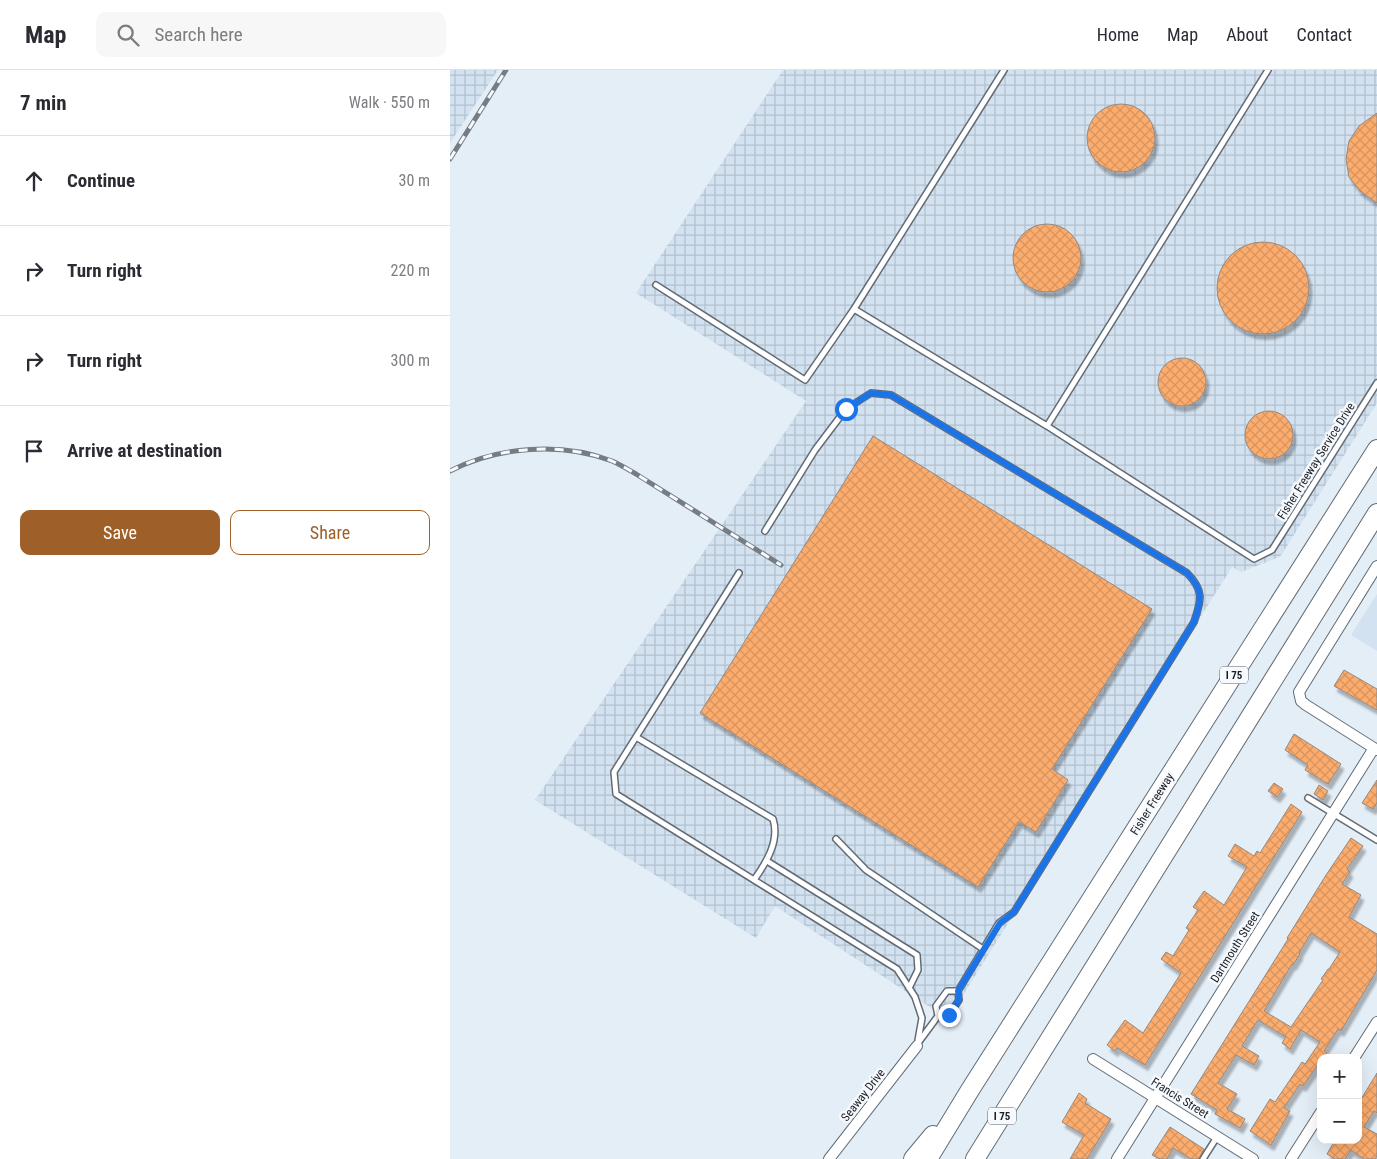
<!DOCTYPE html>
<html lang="en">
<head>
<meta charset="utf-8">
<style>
  body { margin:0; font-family:"Roboto Condensed",sans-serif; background:#f7f7f7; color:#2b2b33 }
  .controls { position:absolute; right:15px; bottom:15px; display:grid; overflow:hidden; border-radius:10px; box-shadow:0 5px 20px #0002 }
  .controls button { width:45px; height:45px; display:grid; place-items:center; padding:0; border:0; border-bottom:1px solid #e1e1e2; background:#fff; color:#2b2b33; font:25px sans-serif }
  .stop { position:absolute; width:15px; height:15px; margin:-11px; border:4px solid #1a73e8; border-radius:50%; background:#fff }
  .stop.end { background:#1a73e8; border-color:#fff; box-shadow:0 1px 5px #0008 }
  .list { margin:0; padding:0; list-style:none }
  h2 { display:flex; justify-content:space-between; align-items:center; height:65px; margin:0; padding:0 20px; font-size:21px }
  h2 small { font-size:16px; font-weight:400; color:#7c7c81 }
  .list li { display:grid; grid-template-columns:32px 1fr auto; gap:15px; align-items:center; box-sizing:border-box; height:90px; padding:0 20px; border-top:1px solid #e1e1e2 }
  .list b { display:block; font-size:19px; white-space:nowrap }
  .list em { font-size:16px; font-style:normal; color:#7c7c81 }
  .actions { display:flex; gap:10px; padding:15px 20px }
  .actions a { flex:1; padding:11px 0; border:1px solid #9e5f28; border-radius:10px; text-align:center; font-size:18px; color:#9e5f28 }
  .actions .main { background:#9e5f28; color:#fff }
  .icon { flex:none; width:28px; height:28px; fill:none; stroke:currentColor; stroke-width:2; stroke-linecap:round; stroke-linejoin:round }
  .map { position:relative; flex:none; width:927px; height:1089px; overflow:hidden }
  header { display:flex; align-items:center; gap:30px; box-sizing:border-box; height:70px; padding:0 25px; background:#fff; border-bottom:1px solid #e1e1e2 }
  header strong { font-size:24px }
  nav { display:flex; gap:28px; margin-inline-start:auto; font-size:18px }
  .search { width:350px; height:45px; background:#f7f7f7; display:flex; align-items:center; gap:12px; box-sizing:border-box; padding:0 18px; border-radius:10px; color:#7c7c81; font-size:19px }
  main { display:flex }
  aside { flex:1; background:#fff }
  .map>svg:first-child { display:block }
  .built { fill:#d2e2f1 }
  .industrial { fill:url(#industrial-grid) }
  .building { fill:url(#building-cross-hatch); stroke:#948982; fill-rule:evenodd; filter:url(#shadow) }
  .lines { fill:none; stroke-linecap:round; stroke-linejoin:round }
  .service-casing { stroke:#636c75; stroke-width:8 }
  .minor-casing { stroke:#636c75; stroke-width:12 }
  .motorway-casing { stroke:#636c75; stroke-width:20 }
  .service { stroke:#fff; stroke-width:5 }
  .minor { stroke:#fff; stroke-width:10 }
  .motorway { stroke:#fff; stroke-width:18 }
  .rail-casing { stroke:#767c83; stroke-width:5 }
  .rail { stroke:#f6fafe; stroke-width:3; stroke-dasharray:9; stroke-linecap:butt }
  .route { stroke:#1a73e8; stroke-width:6 }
  .labels { text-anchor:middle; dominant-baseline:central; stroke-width:5; stroke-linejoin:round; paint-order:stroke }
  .shield { fill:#f6fafe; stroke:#5d6165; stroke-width:1 }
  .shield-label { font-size:11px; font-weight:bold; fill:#1c1f23 }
  .street-label { font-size:12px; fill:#1c1f23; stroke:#f6fafe }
</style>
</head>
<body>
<header>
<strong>Map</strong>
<div class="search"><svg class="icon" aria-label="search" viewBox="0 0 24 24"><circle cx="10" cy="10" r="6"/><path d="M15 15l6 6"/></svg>Search here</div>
<nav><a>Home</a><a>Map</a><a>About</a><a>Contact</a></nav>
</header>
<main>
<aside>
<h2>7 min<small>Walk · 550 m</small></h2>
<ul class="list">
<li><svg class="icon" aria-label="ahead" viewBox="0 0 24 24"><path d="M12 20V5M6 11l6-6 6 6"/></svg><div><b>Continue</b></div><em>30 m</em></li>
<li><svg class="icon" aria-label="right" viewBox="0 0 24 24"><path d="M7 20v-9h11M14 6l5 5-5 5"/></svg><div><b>Turn right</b></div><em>220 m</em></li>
<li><svg class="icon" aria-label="right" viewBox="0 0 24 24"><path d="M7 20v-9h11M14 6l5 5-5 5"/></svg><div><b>Turn right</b></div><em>300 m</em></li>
<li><svg class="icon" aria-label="arrive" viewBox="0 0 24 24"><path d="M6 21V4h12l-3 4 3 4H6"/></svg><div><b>Arrive at destination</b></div></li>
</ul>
<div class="actions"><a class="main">Save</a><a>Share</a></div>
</aside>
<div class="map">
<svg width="927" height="1089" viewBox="0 0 927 1089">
  <defs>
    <pattern id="industrial-grid" width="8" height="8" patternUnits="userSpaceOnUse" patternTransform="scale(1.25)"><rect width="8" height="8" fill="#d2e2f1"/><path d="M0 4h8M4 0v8" fill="none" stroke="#b4c1ce"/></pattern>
    <pattern id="building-cross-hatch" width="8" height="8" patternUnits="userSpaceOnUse" patternTransform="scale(1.25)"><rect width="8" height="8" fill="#fcac6d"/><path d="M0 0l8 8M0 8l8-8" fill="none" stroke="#d7945e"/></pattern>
    <filter id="shadow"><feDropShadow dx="3" dy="5.5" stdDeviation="1" flood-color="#0004"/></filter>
  </defs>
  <rect width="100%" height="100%" fill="#e4eef7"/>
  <path class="built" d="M927,524V581L901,565Z"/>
  <path class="industrial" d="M0,0H48L0,73Z
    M333,0H927V333L830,487L791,502L782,497L498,949L325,836L306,868L85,730L356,331L186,223Z"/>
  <path class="building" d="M637 68a34 34 0 1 1 68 0a34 34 0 1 1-68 0Z
    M927,43V133L910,121L899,107L896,89L899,71L909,56Z
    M563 188a34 34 0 1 1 68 0a34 34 0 1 1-68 0Z
    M767 218a46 46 0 1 1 92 0a46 46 0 1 1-92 0Z
    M708 312a24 24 0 1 1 48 0a24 24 0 1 1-48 0Z
    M795 365a24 24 0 1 1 48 0a24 24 0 1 1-48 0Z
    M423,366L702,539L602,699L618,710L586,762L569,752L528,817L250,643Z
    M894,600L927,619V640L884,616Z
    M844,664L891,694L878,714L855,700L858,695L835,680Z
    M927,710V733L923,739L912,733Z
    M824,713L833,719L827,727L818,721Z
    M869,715L878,721L873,730L864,724Z
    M841,734L852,742L695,995L667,978L665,981L657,975L675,950L693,963L731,903L711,889L716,882L723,886L739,860L736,858L748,840L743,837L754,821L774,835L797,797L778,786L785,774L804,786L807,781L810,783Z
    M901,768L913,776L897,799L900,802L892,814L911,825L899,847L927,864V900L891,961L888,959L874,981L877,983L874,988H871V994L869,993L853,1016L850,1014L834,1038L840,1041L821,1075L800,1061L820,1029L825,1032L852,992L855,994L870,972L851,960L840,979L832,973L836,967L808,950L792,976L809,986L804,995L786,985L768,1013L787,1024L777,1039L795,1049L790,1058L765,1044L767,1040L741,1024L838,869L837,868L876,805ZM861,863L890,882L879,899H878L871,909L873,910L841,957L814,941L842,894L843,895L850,884L849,883Z
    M927,1003V1043L924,1041L914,1057L927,1064V1086L925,1089H914L901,1080L895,1089H885L877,1084L885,1070H908V1034Z
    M629,1023L637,1029L635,1033L661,1049L637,1089H620L634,1065L612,1052Z
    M720,1057L754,1079L749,1089H741L723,1078L717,1089H710L702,1085Z"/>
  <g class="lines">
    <g class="service-casing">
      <path id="service" d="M206,215L355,310L404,239L554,0
        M404,239L597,356L818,0
        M597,356L804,489L822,480L927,313
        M315,461L365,380L396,339L421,323L441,325L737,503C755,521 751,531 744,552L564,842L549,853L508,921L509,930L499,945L488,946
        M289,503L164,702L166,724L447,899L465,927L472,948L467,976
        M186,667L323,749C330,771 316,793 304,810
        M858,728L927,770
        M386,769L416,800L533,879
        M317,791L467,885L468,900L459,918
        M468,973L488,946L486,936L497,921H508
        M753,1089L767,1067"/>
    </g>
    <g class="minor-casing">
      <path id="minor" d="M927,496L849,622L851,631L856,635L927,680
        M904,988L927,952
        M643,989L803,1089
        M379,1089L467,976
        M667,1089L924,678
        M841,1089L871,1042"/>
    </g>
    <g class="motorway-casing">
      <path id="motorway" d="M463,1089L483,1065
        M478,1089L520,1020L927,379
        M525,1089L927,443"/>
    </g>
    <use href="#service" class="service"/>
    <use href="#minor" class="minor"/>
    <use href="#motorway" class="motorway"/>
    <g class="rail-casing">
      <path id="rail" d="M0,89L56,0
        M0,401C48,376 112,372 162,391C171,395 179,400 186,404L331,495"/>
    </g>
    <use href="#rail" class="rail"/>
  </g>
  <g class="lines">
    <path class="route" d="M396,339L421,323L441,325L737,503C755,521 751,531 744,552L564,842L550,853L508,921L509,930L499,945"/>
  </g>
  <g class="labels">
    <g class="shield">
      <rect x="770" y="596.5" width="28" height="17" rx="4"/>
      <rect x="538" y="1037.5" width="28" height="17" rx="4"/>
    </g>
    <g class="shield-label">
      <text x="784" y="605">I 75</text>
      <text x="552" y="1046">I 75</text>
    </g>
    <g class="street-label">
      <text transform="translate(866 391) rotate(-58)">Fisher Freeway Service Drive</text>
      <text transform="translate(702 734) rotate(-58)">Fisher Freeway</text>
      <text transform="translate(785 877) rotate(-58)">Dartmouth Street</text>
      <text transform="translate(413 1025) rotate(-52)">Seaway Drive</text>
      <text transform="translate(730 1028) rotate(32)">Francis Street</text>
    </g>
  </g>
</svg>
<div class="controls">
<button>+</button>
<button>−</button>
</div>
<div class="stop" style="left:396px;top:339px"></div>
<div class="stop end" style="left:499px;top:945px"></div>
</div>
</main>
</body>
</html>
